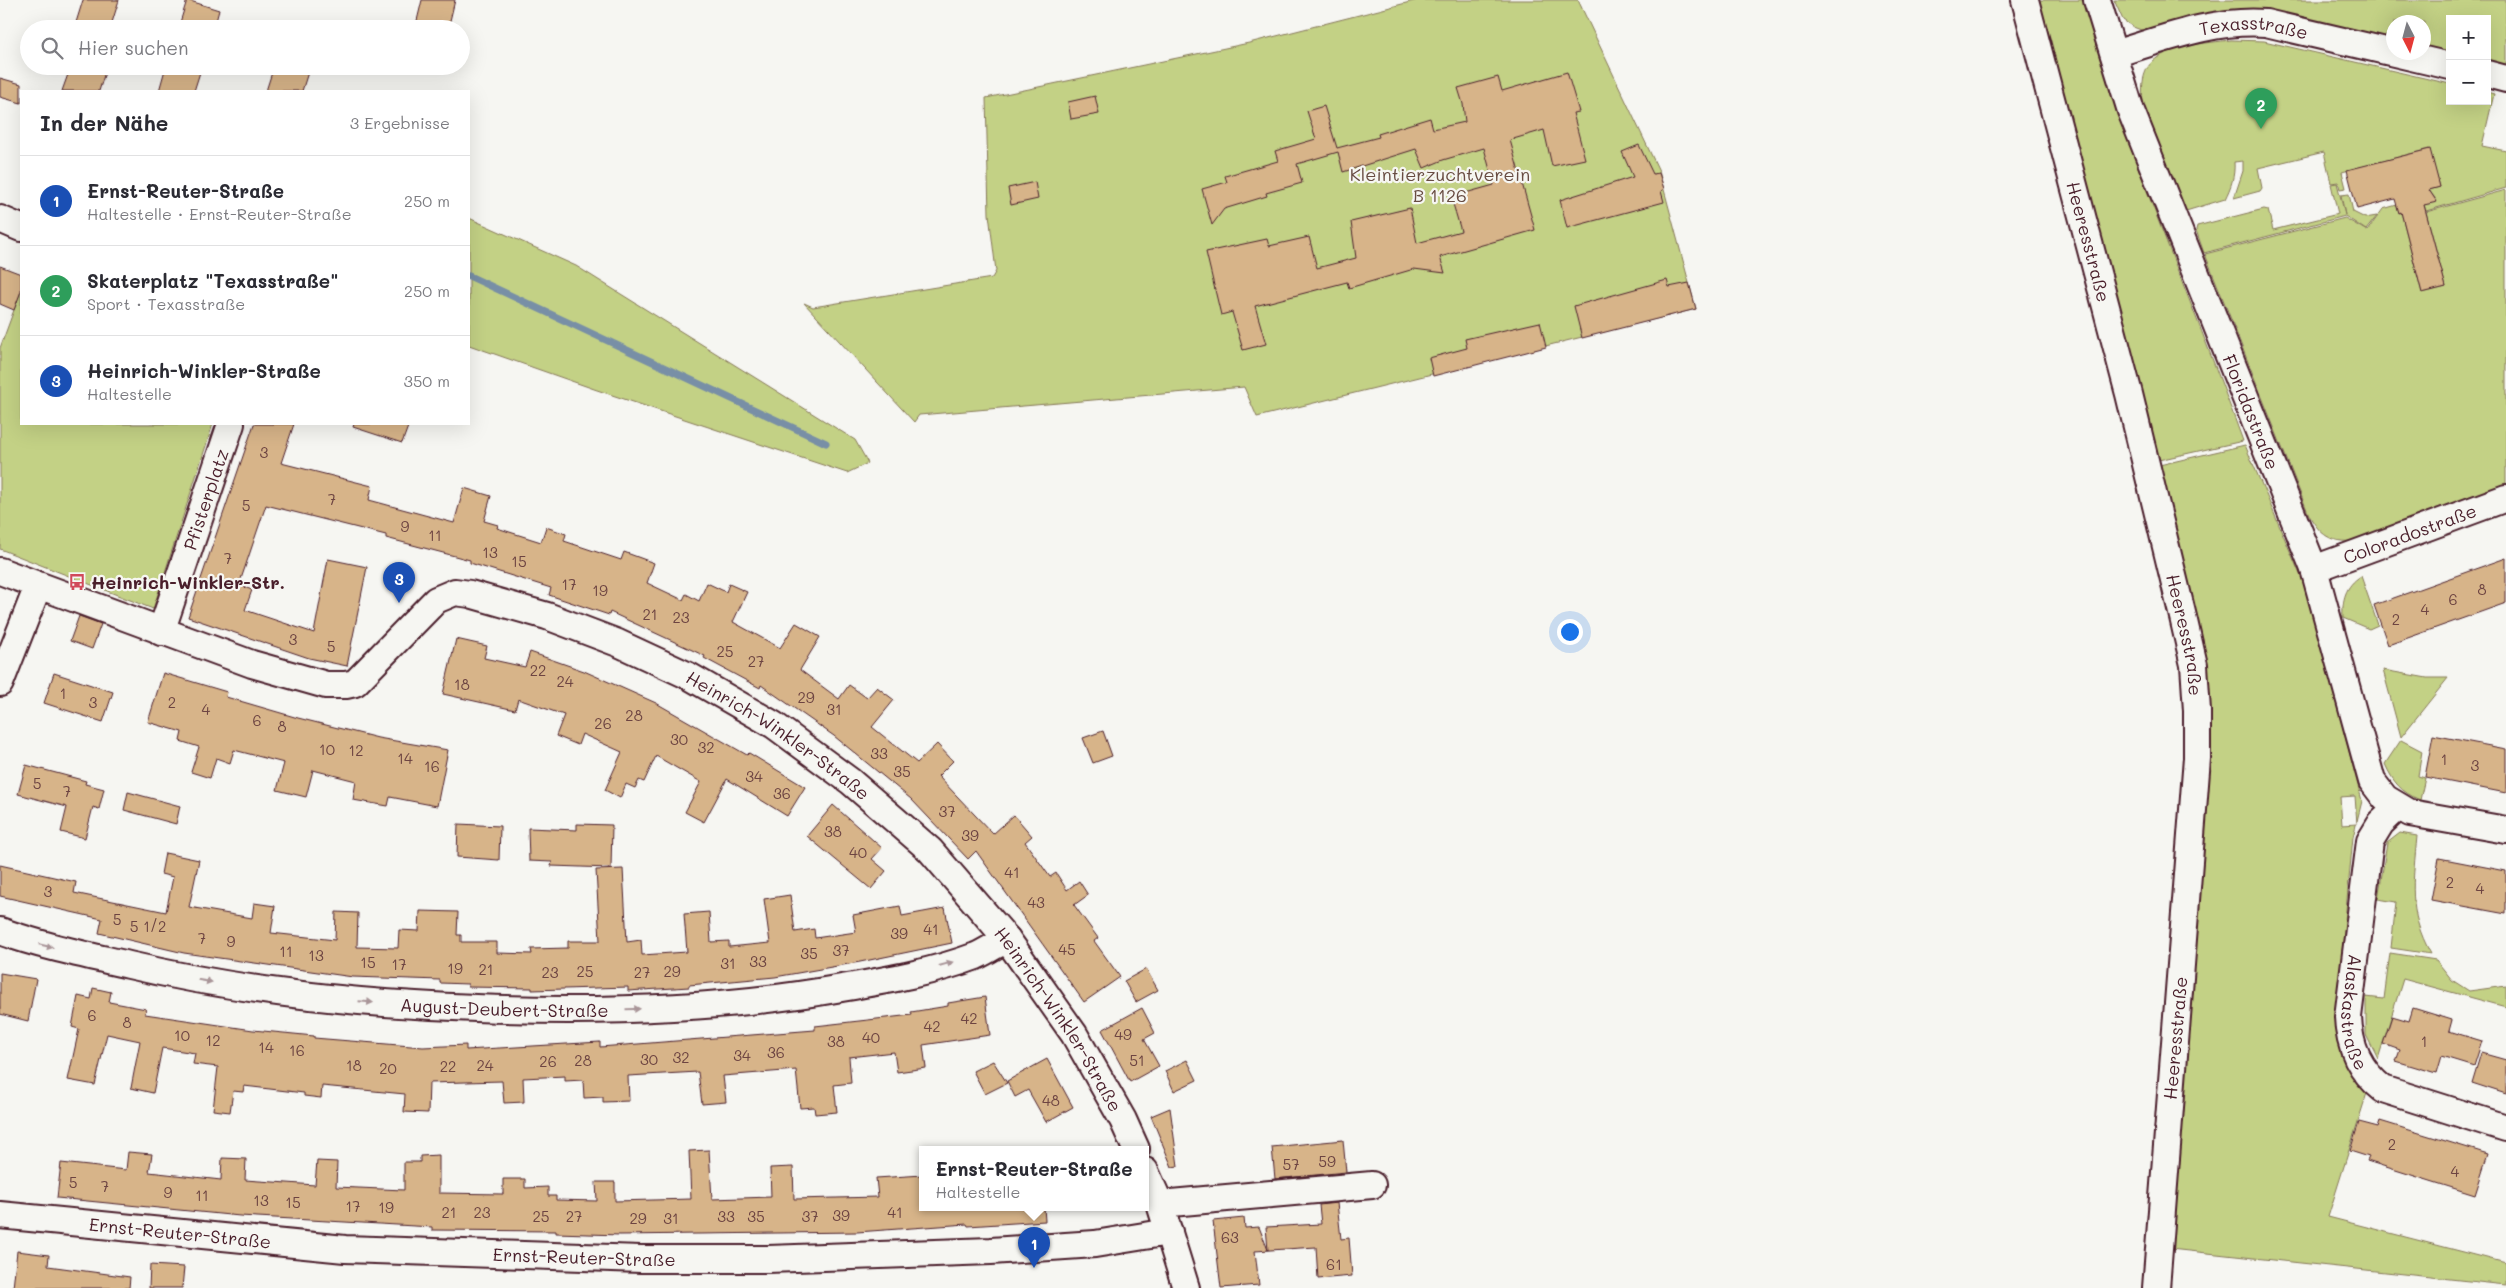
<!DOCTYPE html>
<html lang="de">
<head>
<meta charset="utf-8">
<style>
  body { margin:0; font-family:Mali,sans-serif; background:#f7f7f7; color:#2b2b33 }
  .controls { position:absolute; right:15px; top:15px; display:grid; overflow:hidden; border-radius:0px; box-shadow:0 5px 20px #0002 }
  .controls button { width:45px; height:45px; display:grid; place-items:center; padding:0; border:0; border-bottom:1px solid #e1e1e2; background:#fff; color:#2b2b33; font:25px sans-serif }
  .compass { position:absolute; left:2386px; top:15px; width:45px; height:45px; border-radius:50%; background:#fff; box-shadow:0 5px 20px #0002; rotate:174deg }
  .you { position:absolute; left:1569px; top:631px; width:18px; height:18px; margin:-12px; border:4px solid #fff; border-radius:50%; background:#1a73e8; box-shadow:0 0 0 8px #1a73e833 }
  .badge { display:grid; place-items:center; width:32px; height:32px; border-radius:50%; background:#d1495b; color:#fff; font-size:16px; font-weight:700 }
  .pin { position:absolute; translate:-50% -41px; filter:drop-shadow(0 1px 2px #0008) }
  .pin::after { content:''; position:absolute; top:26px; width:18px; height:15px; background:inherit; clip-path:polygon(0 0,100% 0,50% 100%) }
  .popup { position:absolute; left:919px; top:1146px; width:230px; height:65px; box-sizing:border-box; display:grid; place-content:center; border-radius:0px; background:#fff; filter:drop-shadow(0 1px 4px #0005); font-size:16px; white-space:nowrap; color:#7c7c81 }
  .popup b { font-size:19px; color:#2b2b33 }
  .popup::after { content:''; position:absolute; left:50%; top:100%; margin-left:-10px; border:10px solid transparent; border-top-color:#fff }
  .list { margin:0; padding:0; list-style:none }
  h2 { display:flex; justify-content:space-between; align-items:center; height:65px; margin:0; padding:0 20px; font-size:21px }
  h2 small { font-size:16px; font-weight:400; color:#7c7c81 }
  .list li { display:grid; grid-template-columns:32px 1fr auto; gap:15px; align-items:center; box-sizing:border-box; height:90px; padding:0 20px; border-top:1px solid #e1e1e2 }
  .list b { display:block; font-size:19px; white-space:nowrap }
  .list p { margin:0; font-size:16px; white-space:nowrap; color:#7c7c81 }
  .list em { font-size:16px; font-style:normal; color:#7c7c81 }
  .icon { flex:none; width:28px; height:28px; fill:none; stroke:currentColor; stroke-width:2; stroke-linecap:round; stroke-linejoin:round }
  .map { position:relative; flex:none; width:2506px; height:1288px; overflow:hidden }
  .search { position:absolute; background:#fff; box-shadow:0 5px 20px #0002; left:20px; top:20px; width:450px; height:55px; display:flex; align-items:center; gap:12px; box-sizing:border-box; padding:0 18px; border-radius:28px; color:#7c7c81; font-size:19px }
  .panel { position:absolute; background:#fff; box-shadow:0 5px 20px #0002; left:20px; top:90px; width:450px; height:335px; border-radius:0px }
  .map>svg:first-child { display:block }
  .green { fill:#c3d185; stroke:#867858; fill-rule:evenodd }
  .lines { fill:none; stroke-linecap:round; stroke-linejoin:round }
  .stream { stroke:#788fa6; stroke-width:7 }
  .building { fill:#d7b489; stroke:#4a1f2b }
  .minor-casing { stroke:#4a1f2b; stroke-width:30 }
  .minor { stroke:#f6f6f2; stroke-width:26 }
  .oneway { fill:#a99598 }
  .labels { text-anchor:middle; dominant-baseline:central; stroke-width:4.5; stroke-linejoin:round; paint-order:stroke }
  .number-label { font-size:15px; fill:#6d4442 }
  .street-label { font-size:18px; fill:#4a1f2b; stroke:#f6f6f2 }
  .park-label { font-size:18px; fill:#684c42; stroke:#f6f6f2 }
  .poi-label { font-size:18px; font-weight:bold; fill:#4a1f2b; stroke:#f6f6f2; text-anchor:start }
</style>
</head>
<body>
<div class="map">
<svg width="2506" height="1288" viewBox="0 0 2506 1288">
  <rect width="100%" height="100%" fill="#f6f6f2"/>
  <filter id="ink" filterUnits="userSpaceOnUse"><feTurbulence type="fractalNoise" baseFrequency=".02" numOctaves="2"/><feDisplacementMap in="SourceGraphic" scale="10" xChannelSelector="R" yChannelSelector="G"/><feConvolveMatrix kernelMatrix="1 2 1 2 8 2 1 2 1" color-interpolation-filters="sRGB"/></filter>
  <g filter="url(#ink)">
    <path class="green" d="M1418,0H1578L1659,171L1696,309L1257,417L1244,387L919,415L914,422L804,303L813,307L992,278L996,271L989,214L986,98L1249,43Z
      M2036,0H2083C2125,151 2190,294 2243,441L2154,461Z
      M2114,0H2506V66L2487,62V19H2450V53L2424,47V22H2394L2393,40L2200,17L2144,31L2133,27L2123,20Z
      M2231,40L2264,41L2450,84V101H2487V92L2494,94L2482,146L2506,151V188L2426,211L2424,205L2437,201L2429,190L2440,187L2429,149L2342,172L2346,188L2340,189L2338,182L2331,183L2324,152L2258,168L2262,188L2260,191L2234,198L2243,171V161L2234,162C2235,176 2231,187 2225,199L2186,211L2143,103C2142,90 2141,73 2152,62C2170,45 2207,43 2231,40Z
      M2337,183L2345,215L2341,195L2349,194L2353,212L2365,218L2377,216L2366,230L2345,216L2204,253L2196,230L2197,226L2264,209L2268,210L2273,230L2338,214L2331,184Z
      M2506,190V485L2354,541C2331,543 2320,535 2309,515L2205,254L2345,218L2367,231L2383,209L2397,205L2399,213L2401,212L2422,293L2446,287L2426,212Z
      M469,218L576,266L855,440L868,463L847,473L597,390L469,345Z
      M21,291V424H213L153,609L0,549V348Z
      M2245,445L2307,591L2362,801L2353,837L2336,1015C2339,1048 2343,1067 2367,1093L2328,1217L2506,1263V1285L2170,1249L2207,760L2155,466ZM2355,796L2357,824L2342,825L2340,797Z
      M2361,576L2378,625L2369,629L2343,618C2342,600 2345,586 2361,576Z
      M2383,670L2427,678H2448L2401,737Z
      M2401,740L2422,751L2418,776L2425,778L2420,800C2401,792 2393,782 2385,764Z
      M2400,833L2417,836C2413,882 2407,911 2431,954L2391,948L2396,902L2378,899L2387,843Z
      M2390,953L2436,960L2452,980L2469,991L2506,986V1007L2403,979L2378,1059L2366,1035V997L2384,999Z"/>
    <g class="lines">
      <path class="stream" d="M469,276L826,443"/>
    </g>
    <path class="building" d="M83,0H119L110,29H74Z
      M187,0L219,10L214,29H178Z
      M422,0H455L448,29H415Z
      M71,66H107L99,91H62Z
      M166,66H202L194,91H159Z
      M274,66H310L302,91H266Z
      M1567,72L1579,112L1573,113L1585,159L1552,166L1544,130L1510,140L1535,230L1440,257L1445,273L1414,269L1349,288L1347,282L1255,306L1266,344L1243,350L1232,312L1221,315L1206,252L1267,239L1269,246L1309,237L1317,268L1356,258L1351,222L1410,208L1417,243L1461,231L1451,197L1494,185L1484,148L1443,160L1424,168L1416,149L1343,172L1338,152L1297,164L1302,183L1266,193L1267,196L1224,209L1212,225L1202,189L1227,182L1225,176L1278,161L1275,151L1316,139L1307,111L1324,106L1337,148L1379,137L1378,134L1430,118L1433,129L1465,122L1463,104L1458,88L1498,77L1502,91Z
      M0,78L21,84V103L0,97Z
      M1095,96L1099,114L1071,119L1068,102Z
      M1639,145L1653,174L1659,173L1664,189L1661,191L1664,202L1567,228L1560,200L1633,177L1622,152Z
      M2430,149L2440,187L2429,190L2437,202L2424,205L2446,287L2422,293L2401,212L2399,213L2395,199L2357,209L2347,170Z
      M1035,182L1038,199L1011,205L1008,188Z
      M0,266L21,274V291L14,310L0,304Z
      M1667,280L1669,287L1689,283L1696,309L1582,338L1574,306Z
      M1540,322L1546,347L1433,376L1429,358L1467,348L1465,339Z
      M254,424H294L281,463L372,486L369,500L454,523L464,488L491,496L484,521L498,525L497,528L541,542L546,527L566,534L564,541L621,560L624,552L654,563L647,583L683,600L686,594L699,601L707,583L726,592L729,584L747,592L733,622L780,648L796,623L820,637L800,670L839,699L849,685L867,698L877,687L894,700L872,727L917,763L937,744L953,761L938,776L993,834L1014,815L1032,836L1025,842L1050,877L1056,873L1067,890L1079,881L1088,895L1074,905L1098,938L1094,941L1120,977L1084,1002L976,851L968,859L911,799L834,736L761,685L760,688L704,658L705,656L610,612L609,615L549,595L551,588L470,563V560L386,538V535L266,505L239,585L252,590L245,610L314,633L328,559L367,567L347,666L309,658L188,617Z
      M354,424H409L402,443L353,427Z
      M2506,558V603L2388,645L2374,605Z
      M79,616L101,624L92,649L70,641Z
      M456,639L487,646L484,658L525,667L530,652L584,671L656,703L747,755L749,753L805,787L787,816L727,779L704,822L685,812L701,782L656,756L644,782L639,780L635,788L626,784L620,798L605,790L622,752L582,734L578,745L556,736L564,715L518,699L515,710L443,694Z
      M54,673L113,692L103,722L44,703Z
      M163,673L227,692L226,697L298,718L378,738L448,750L437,806L390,797L388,806L353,800L356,781L313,770L306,797L277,790L284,763L234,750L230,763L216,758L210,778L191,772L199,747L180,741L182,732L148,722Z
      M1103,731L1112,756L1093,763L1083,738Z
      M2433,735L2506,749V793L2425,777Z
      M26,765L86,781L85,784L104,789L99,809L93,807L85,838L61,832L67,807L18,794Z
      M128,792L180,806L176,824L124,810Z
      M833,805L882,848L872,859L886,871L871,889L807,836Z
      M458,824L500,826L499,860L457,857Z
      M577,824L612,825L611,868L551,866L552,862L529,861L528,828L577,830Z
      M165,853L199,860L189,907L252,918L254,903L275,906L271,933L335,940L336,912L358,913L357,947L398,948L399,930L419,931L420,911L458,912L457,935H461V942H497V953L532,954L531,949L568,948V941H600L596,870L623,869L627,942L641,940L642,955L687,952L684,914L709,912L711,942L729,941V947L770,943L764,899L790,895L795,932L814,929L815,938L856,932L853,915L900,906L902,916L945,908L952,943L860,962L775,977L689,985V987L628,991V987L532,990V988L468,987V984L440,983V980L353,977L184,953L99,933L102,919L0,896V865L76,882L74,893L166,912L173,877L161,874Z
      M2439,858L2506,871V914L2431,900Z
      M1146,969L1158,990L1136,1002L1124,981Z
      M0,973L36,979L28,1021L0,1014Z
      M93,988L111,992L109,1002L146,1009L145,1014L253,1030L314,1036V1038L423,1047L466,1045V1050L600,1042V1047L815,1030V1026L912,1015L911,1012L948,1006V1003L985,997L990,1035L923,1045L926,1068L897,1072L894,1052L849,1057L851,1083L834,1085L837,1112L815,1114L814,1107L800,1108L796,1070L723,1076L726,1102L702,1104L698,1072L628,1076L629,1101L603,1102V1097L584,1098L583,1080L565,1081V1076L523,1078L524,1102L504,1103L502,1081L429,1083L428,1113L404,1112L405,1094L322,1086L321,1098L304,1096V1093L244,1086L243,1092L233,1091L230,1112L213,1110L218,1067L193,1064L195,1053L162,1048L153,1093L131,1088L140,1041L107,1034L95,1085L68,1080L79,1029L72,1027L78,996L91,999Z
      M1142,1008L1155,1033L1144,1039L1159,1066L1130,1082L1102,1030Z
      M2413,1008L2452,1020L2449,1031L2482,1041L2474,1066L2441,1056L2436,1073L2396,1061L2400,1050L2383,1044L2392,1016L2409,1021Z
      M2481,1053L2506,1060V1094L2472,1083Z
      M1047,1059L1073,1107L1046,1122L1028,1090L1015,1097L1007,1081Z
      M1187,1060L1197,1080L1174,1091L1165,1071Z
      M993,1061L1007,1083L985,1094L973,1071Z
      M1170,1108L1178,1166L1172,1167L1151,1116Z
      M2380,1121L2488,1154L2475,1195L2367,1161L2369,1157L2350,1151L2359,1122L2378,1127Z
      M1343,1140L1346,1172L1275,1179L1272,1147Z
      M709,1150L712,1199L771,1197L770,1168L793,1167L794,1199L878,1197L876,1178L923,1175V1207H1044L1045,1221L968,1226L967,1224L857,1232L620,1235L556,1233V1231L432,1230V1227L240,1216L57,1198L61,1163L126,1170L128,1152L152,1154L149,1172L221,1180L222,1158L246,1159L245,1180L315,1185L317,1161L337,1162L336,1187L404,1190V1162H420V1156L439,1155V1193L503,1194V1179H525V1188L548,1187V1196H556V1200L597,1201L596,1182H615V1201L691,1199L689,1151Z
      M1337,1203L1341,1239L1349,1238L1352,1276L1318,1279L1316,1247L1255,1251L1259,1285L1221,1288L1213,1221L1244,1218L1245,1228L1259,1227L1268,1250L1266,1227L1321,1224L1319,1205Z
      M17,1251L49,1255L48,1266L130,1277L129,1288H13Z
      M150,1265L184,1267L182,1288H149Z"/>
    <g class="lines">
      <g class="minor-casing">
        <g id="minor">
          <path id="s1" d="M2025,0L2129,394L2183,617L2194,665L2197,711V758L2156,1288"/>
          <path id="s2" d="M2097,0L2131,111L2314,569L2372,781L2385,798L2410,813L2506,830"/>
          <path id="s3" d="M2114,54C2164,39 2213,19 2266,23L2450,66"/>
          <path d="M2487,74L2506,79"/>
          <path d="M0,219L21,228"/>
          <path id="s4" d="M2314,569L2506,498"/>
          <path id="s5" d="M0,571L252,664L326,685H346L355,683L436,600L455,592L470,594L547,616L618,643L689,676L774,725L850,781L930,850L1007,939L1074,1034L1123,1120L1136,1149"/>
          <path id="s6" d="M161,632L231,424"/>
          <path d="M0,683L38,586"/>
          <path id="s7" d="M2397,808L2381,823L2370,841L2348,1017C2349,1047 2359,1070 2383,1089L2506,1128"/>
          <path id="s8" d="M0,931C42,946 86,955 129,965C244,992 359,1004 476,1008C597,1013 717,1010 836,989C882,981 931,973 976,956C987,951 997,944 1007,939"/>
          <path d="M1145,1171L1160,1204L1186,1288"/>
          <path d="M1160,1204L1372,1185"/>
          <path id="s9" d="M0,1215L345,1249L641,1259H768L991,1251L1095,1244L1169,1232"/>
        </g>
      </g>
      <use href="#minor" class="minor"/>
    </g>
    <defs><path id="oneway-solid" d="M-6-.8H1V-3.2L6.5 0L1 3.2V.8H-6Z" transform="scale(1.25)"/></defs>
    <g class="oneway">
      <use href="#oneway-solid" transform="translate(46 946) rotate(13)"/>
      <use href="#oneway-solid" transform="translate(946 964) rotate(-16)"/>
      <use href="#oneway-solid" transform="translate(205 981) rotate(9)"/>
      <use href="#oneway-solid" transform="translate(366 1002) rotate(5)"/>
      <use href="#oneway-solid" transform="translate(633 1009) rotate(-2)"/>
    </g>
  </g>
  <defs>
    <g id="bus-bare" transform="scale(1.35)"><path d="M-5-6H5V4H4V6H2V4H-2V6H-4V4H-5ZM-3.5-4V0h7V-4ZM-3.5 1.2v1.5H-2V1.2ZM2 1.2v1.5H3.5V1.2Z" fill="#d1495b" stroke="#f6f6f2" stroke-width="2.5" paint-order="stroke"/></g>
  </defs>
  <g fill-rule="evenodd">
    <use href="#bus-bare" x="77" y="582"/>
  </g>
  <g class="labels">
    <g class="number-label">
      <text x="264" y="452">3</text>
      <text x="332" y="499">7</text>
      <text x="246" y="505">5</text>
      <text x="405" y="526">9</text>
      <text x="435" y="535">11</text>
      <text x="490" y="552">13</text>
      <text x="228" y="558">7</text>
      <text x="519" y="561">15</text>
      <text x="569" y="584">17</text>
      <text x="2482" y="589">8</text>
      <text x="600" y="590">19</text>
      <text x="2453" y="599">6</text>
      <text x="2425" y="609">4</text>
      <text x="650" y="614">21</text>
      <text x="681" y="617">23</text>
      <text x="2396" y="619">2</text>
      <text x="293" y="639">3</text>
      <text x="331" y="646">5</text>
      <text x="725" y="651">25</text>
      <text x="756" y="661">27</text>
      <text x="538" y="670">22</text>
      <text x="565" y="681">24</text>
      <text x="462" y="684">18</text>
      <text x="63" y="693">1</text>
      <text x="806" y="697">29</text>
      <text x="93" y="702">3</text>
      <text x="172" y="702">2</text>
      <text x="206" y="709">4</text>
      <text x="834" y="709">31</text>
      <text x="634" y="715">28</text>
      <text x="257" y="720">6</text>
      <text x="603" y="723">26</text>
      <text x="282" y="726">8</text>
      <text x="679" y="739">30</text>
      <text x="706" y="747">32</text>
      <text x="327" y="749">10</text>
      <text x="356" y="750">12</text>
      <text x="879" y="753">33</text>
      <text x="405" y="758">14</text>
      <text x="2444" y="759">1</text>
      <text x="2475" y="765">3</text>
      <text x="432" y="766">16</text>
      <text x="902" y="771">35</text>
      <text x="754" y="776">34</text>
      <text x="37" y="783">5</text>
      <text x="67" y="791">7</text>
      <text x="782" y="793">36</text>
      <text x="947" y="811">37</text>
      <text x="833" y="831">38</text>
      <text x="970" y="835">39</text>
      <text x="858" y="852">40</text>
      <text x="1012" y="872">41</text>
      <text x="2450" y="882">2</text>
      <text x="2480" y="888">4</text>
      <text x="48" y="891">3</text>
      <text x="1036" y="902">43</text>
      <text x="117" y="919">5</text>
      <text x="148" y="926">5 1/2</text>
      <text x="931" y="929">41</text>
      <text x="899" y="933">39</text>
      <text x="202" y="938">7</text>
      <text x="231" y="941">9</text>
      <text x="1067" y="949">45</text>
      <text x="841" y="950">37</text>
      <text x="286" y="951">11</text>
      <text x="809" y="953">35</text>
      <text x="316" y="955">13</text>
      <text x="758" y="961">33</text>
      <text x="368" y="962">15</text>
      <text x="728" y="963">31</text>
      <text x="399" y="964">17</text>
      <text x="455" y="968">19</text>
      <text x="486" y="969">21</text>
      <text x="585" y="971">25</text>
      <text x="672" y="971">29</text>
      <text x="550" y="972">23</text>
      <text x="642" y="972">27</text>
      <text x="92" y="1015">6</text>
      <text x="969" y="1018">42</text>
      <text x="127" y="1022">8</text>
      <text x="932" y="1026">42</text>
      <text x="1123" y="1034">49</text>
      <text x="182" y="1035">10</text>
      <text x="871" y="1037">40</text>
      <text x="213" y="1040">12</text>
      <text x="836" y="1041">38</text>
      <text x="2424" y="1041">1</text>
      <text x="266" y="1047">14</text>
      <text x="297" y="1050">16</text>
      <text x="776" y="1052">36</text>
      <text x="742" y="1055">34</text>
      <text x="681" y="1057">32</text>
      <text x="649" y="1059">30</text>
      <text x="583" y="1060">28</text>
      <text x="1137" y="1060">51</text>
      <text x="548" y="1061">26</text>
      <text x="354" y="1065">18</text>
      <text x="485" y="1065">24</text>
      <text x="448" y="1066">22</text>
      <text x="388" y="1068">20</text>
      <text x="1051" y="1100">48</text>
      <text x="2392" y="1144">2</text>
      <text x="1327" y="1161">59</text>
      <text x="1291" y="1164">57</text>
      <text x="2455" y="1171">4</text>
      <text x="73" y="1182">5</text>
      <text x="105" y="1186">7</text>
      <text x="168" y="1192">9</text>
      <text x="202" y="1195">11</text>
      <text x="261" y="1200">13</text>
      <text x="293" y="1202">15</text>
      <text x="353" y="1206">17</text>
      <text x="386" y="1207">19</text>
      <text x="449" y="1212">21</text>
      <text x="482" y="1212">23</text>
      <text x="895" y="1212">41</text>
      <text x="841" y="1215">39</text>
      <text x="541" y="1216">25</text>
      <text x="574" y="1216">27</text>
      <text x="726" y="1216">33</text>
      <text x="756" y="1216">35</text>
      <text x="810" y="1216">37</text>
      <text x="638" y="1218">29</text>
      <text x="671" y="1218">31</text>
      <text x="1230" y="1237">63</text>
      <text x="1334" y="1264">61</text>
    </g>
    <g class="street-label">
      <text stroke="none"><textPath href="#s3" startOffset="144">Texasstraße</textPath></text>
      <text stroke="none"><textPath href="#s1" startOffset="250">Heeresstraße</textPath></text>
      <text stroke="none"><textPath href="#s2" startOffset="440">Floridastraße</textPath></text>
      <text stroke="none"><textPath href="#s6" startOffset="140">Pfisterplatz</textPath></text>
      <text stroke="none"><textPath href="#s4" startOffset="102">Coloradostraße</textPath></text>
      <text stroke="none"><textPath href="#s1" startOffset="655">Heeresstraße</textPath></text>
      <text stroke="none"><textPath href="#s5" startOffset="868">Heinrich-Winkler-Straße</textPath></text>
      <text stroke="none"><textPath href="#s8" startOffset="512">August-Deubert-Straße</textPath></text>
      <text stroke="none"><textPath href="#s7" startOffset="216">Alaskastraße</textPath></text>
      <text stroke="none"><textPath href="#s5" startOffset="1272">Heinrich-Winkler-Straße</textPath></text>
      <text transform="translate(2175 1038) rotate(-85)">Heeresstraße</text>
      <text stroke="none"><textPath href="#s9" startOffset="181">Ernst-Reuter-Straße</textPath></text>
      <text stroke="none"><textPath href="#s9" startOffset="586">Ernst-Reuter-Straße</textPath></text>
    </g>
    <g class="park-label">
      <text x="1440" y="174">Kleintierzuchtverein<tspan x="1440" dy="21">B 1126</tspan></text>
    </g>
    <g class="poi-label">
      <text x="91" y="582">Heinrich-Winkler-Str.</text>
    </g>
  </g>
</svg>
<div class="controls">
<button>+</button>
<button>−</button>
</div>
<svg class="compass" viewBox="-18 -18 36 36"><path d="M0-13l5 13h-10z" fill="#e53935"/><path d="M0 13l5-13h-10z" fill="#7c7c81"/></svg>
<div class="you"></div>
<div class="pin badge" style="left:1034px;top:1268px;background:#1a4fb4">1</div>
<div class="popup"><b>Ernst-Reuter-Straße</b>Haltestelle</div>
<div class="pin badge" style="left:2261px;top:129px;background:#2e9e5b">2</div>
<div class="pin badge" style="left:399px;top:603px;background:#1a4fb4">3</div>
<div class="search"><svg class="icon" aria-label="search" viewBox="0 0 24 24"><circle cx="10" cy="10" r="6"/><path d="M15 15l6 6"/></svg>Hier suchen</div>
<section class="panel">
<h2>In der Nähe<small>3 Ergebnisse</small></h2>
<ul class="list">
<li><span class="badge" style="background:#1a4fb4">1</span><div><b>Ernst-Reuter-Straße</b><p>Haltestelle · Ernst-Reuter-Straße</p></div><em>250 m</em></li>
<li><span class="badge" style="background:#2e9e5b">2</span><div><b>Skaterplatz &quot;Texasstraße&quot;</b><p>Sport · Texasstraße</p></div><em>250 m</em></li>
<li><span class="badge" style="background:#1a4fb4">3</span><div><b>Heinrich-Winkler-Straße</b><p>Haltestelle</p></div><em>350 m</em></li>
</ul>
</section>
</div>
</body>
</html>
